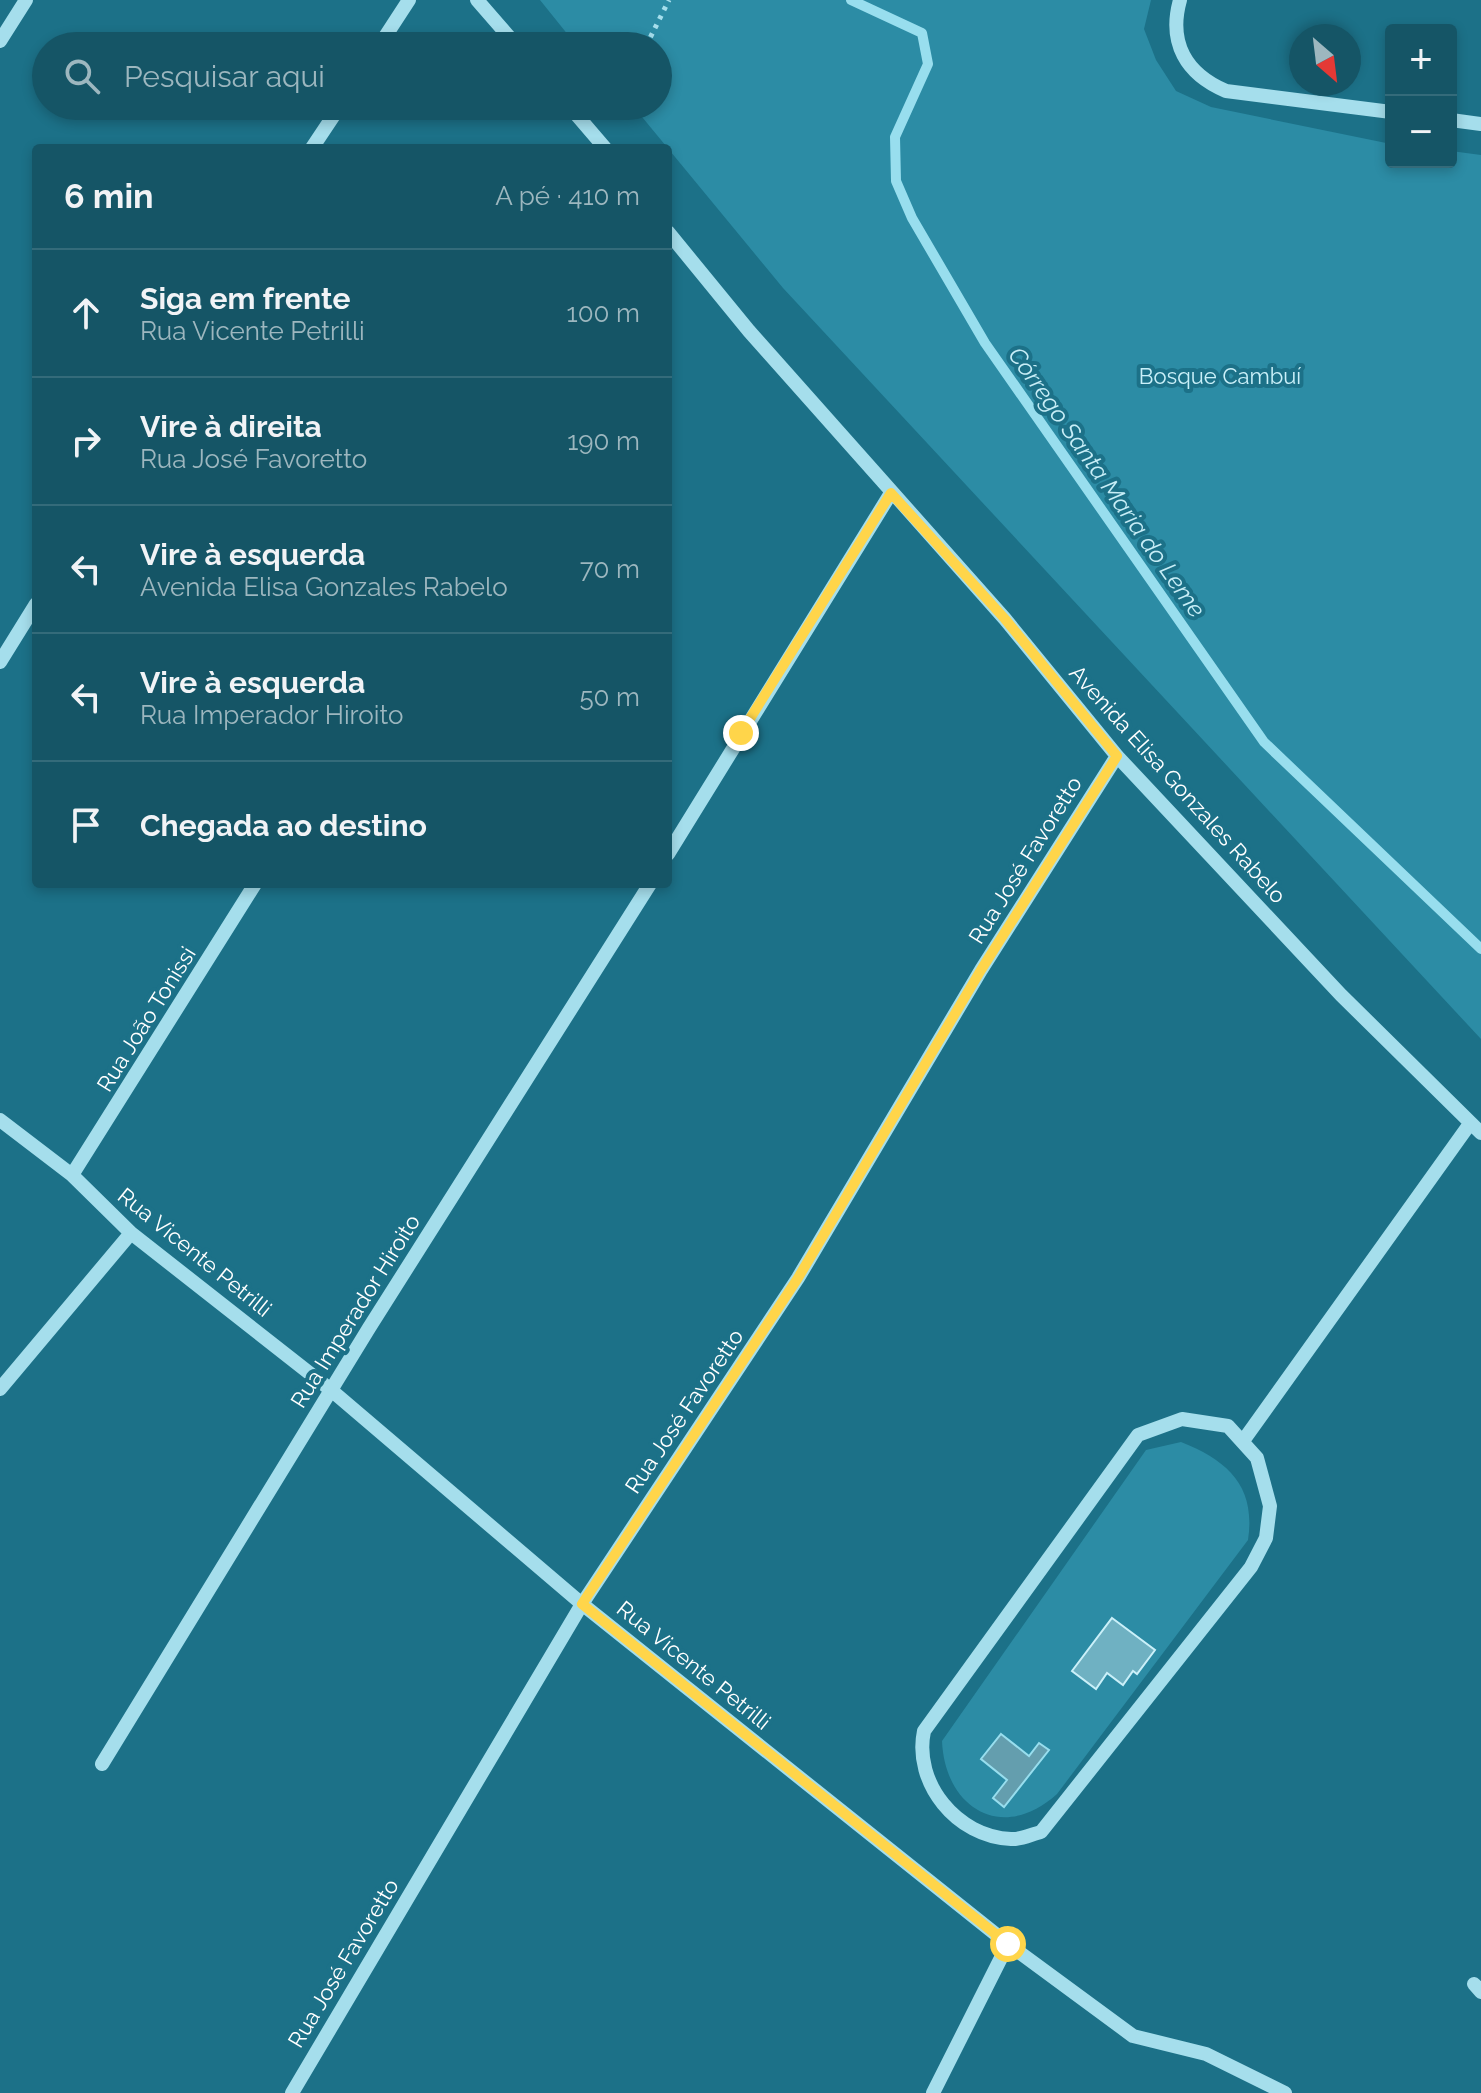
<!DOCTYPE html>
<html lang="pt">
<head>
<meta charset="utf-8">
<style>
  body { margin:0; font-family:Raleway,sans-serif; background:#225e6f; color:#f1f3f6 }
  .controls { position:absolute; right:24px; top:24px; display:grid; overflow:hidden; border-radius:8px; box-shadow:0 4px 12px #0003 }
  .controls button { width:72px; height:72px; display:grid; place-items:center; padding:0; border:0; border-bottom:2px solid #346b7a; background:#155566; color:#f1f3f6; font:40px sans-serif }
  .compass { position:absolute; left:1289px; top:24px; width:72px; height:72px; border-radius:50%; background:#155566; box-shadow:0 4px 12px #0003; rotate:152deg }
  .stop { position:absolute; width:24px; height:24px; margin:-18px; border:6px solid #ffd54a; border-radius:50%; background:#fff }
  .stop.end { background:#ffd54a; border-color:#fff; box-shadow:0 2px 8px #0008 }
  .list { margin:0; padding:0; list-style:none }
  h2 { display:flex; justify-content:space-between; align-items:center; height:104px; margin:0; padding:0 32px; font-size:34px }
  h2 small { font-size:26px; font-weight:400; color:#9db7bf }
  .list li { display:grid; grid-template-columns:52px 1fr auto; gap:24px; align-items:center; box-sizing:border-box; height:128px; padding:0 32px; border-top:2px solid #346b7a }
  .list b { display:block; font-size:30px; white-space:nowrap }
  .list p { margin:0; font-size:26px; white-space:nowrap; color:#9db7bf }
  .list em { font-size:26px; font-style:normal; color:#9db7bf }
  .icon { flex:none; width:44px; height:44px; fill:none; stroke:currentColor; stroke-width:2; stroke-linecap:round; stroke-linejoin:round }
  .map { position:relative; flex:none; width:1481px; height:2093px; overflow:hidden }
  .search { position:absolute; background:#155566; box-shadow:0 4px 12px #0003; left:32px; top:32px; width:640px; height:88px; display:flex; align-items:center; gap:20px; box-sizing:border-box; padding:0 28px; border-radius:44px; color:#9db7bf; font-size:30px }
  .panel { position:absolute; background:#155566; box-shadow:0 4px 12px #0003; left:32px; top:144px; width:640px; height:744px; border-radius:8px }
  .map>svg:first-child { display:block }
  .green { fill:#2c8ca5 }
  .water { fill:#649eae; stroke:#98deee; stroke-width:2 }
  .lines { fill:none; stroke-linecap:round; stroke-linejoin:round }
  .stream { stroke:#98deee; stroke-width:10 }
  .building { fill:#6fb1c2; stroke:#caf0f9; stroke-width:2 }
  .path { stroke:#a5deec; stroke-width:5; stroke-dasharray:4 6; stroke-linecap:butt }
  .minor { stroke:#a5deec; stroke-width:14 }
  .route { stroke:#ffd54a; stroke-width:10 }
  .labels { text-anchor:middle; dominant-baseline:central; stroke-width:8; stroke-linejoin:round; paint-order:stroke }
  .park-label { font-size:22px; fill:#caf0f9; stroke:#1c7188 }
  .street-label { font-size:22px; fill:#fff; stroke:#1c7188 }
  .water-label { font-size:24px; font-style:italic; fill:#c8eef7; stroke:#1c7188 }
</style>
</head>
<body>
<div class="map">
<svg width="1481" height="2093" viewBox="0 0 1481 2093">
  <rect width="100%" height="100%" fill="#1c7188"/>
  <path class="green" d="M540,0H1151L1144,29L1156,60L1176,91L1211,107L1391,144V162H1451V151L1481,155V1039L783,288L633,106H658V46H577Z
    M1181,1442C1229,1461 1256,1487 1248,1540L1057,1794C1003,1843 945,1809 942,1741L1146,1450Z"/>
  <path class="water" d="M1001,1734L1029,1756L1039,1743L1049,1750L1004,1807L993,1798L1007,1780L981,1759Z"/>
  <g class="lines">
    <path class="stream" d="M851,0L922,33L928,64L895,137L896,181L912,218L985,343L1264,742L1481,949"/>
  </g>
  <path class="building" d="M1112,1618L1155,1650L1137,1674L1133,1671L1123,1685L1107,1673L1096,1689L1072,1671Z"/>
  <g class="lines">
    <path class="path" d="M646,46L669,0
      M610,119L616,106"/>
    <path class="minor" d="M477,0L517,46
      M1180,0C1168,43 1186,74 1226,91L1391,112
      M0,41L26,0
      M379,46L409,0
      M569,106L605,148
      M1451,120L1481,124
      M312,148L340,106
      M668,232L749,331L1005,619L1117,756L1341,995L1481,1133
      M0,662L36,604
      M668,854L891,493
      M0,1120L72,1175L131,1233L331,1390L582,1604L1008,1944L1133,2036L1206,2054L1285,2093
      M72,1175L255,884
      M0,1389L131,1233
      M1182,1419L1228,1426L1257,1458L1270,1506L1266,1538L1251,1567L1041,1832C1032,1834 1021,1840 1011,1839C957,1837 913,1783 924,1731L1138,1435Z
      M1243,1441L1469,1125
      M102,1764L369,1328L650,884
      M1474,1984L1481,1992
      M292,2093L582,1604L798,1278L981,970L1117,756
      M933,2093L1008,1944"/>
  </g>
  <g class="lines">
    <path class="route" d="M741,733L891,493L1005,619L1117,756L981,970L798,1278L582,1604L1008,1944"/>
  </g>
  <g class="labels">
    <g class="park-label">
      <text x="1220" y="376">Bosque Cambuí</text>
    </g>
    <g class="street-label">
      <text transform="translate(1178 784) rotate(48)">Avenida Elisa Gonzales Rabelo</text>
      <text transform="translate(1025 860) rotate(-58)">Rua José Favoretto</text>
      <text transform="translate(146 1019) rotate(-58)">Rua João Tonissi</text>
      <text transform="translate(195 1252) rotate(39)">Rua Vicente Petrilli</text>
      <text transform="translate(355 1311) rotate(-58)">Rua Imperador Hiroito</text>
      <text transform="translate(684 1411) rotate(-56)">Rua José Favoretto</text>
      <text transform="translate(694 1665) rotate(39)">Rua Vicente Petrilli</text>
      <text transform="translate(343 1963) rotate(-59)">Rua José Favoretto</text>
    </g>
    <g class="water-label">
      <text transform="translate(1107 482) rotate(55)">Córrego Santa Maria do Leme</text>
    </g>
  </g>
</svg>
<div class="controls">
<button>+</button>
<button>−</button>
</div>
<svg class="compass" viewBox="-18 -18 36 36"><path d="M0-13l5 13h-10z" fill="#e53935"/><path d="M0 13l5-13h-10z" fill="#9db7bf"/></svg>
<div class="stop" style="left:1008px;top:1944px"></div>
<div class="stop end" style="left:741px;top:733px"></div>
<div class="search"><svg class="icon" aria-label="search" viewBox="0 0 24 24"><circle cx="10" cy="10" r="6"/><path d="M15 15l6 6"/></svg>Pesquisar aqui</div>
<section class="panel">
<h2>6 min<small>A pé · 410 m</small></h2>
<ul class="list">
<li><svg class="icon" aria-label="ahead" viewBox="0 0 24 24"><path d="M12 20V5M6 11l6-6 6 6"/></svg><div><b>Siga em frente</b><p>Rua Vicente Petrilli</p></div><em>100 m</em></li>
<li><svg class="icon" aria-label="right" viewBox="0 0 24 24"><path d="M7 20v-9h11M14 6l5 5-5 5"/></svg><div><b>Vire à direita</b><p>Rua José Favoretto</p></div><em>190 m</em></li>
<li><svg class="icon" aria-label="left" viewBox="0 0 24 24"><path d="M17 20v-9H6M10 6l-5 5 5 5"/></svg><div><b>Vire à esquerda</b><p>Avenida Elisa Gonzales Rabelo</p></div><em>70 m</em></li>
<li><svg class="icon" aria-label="left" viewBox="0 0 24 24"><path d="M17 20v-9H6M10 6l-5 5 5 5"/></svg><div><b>Vire à esquerda</b><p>Rua Imperador Hiroito</p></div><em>50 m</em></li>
<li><svg class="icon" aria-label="arrive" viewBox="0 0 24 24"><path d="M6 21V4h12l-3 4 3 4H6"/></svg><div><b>Chegada ao destino</b></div></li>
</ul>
</section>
</div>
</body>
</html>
